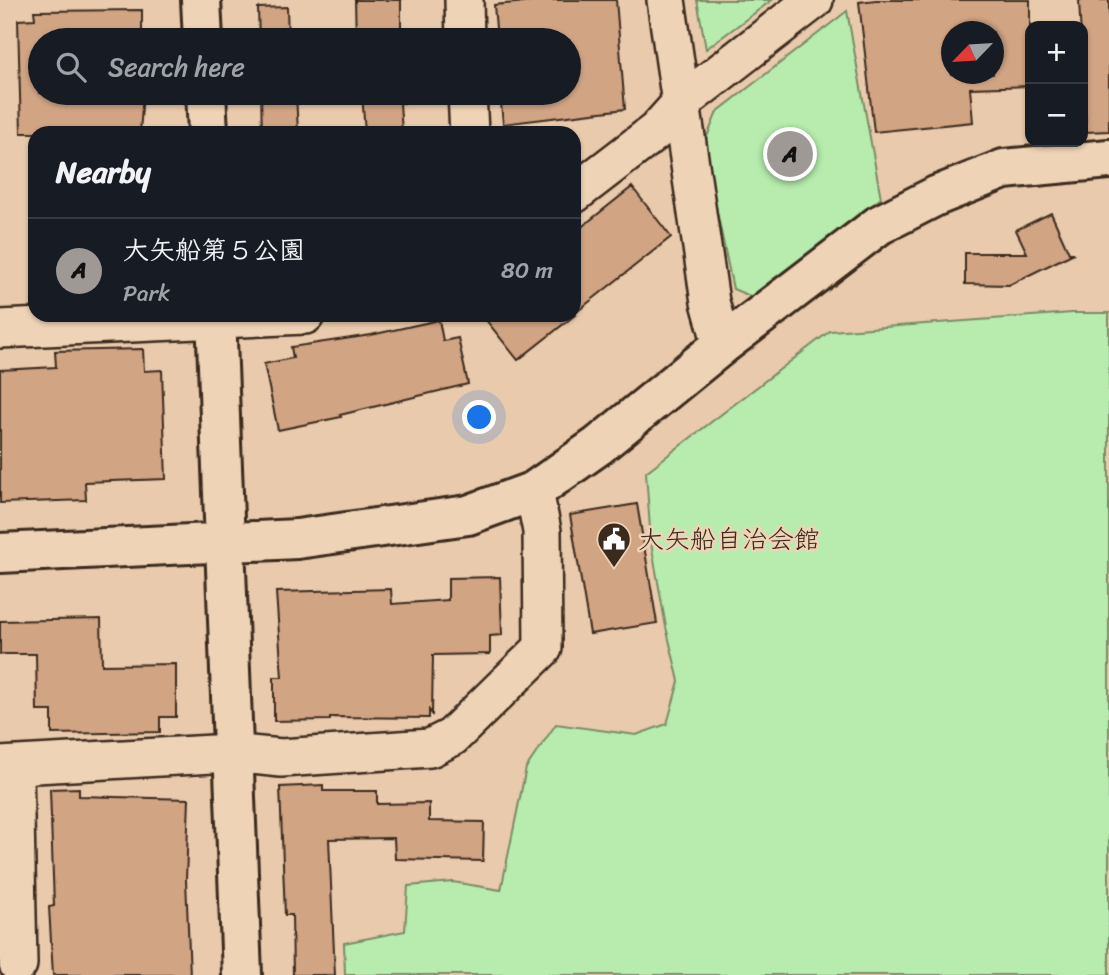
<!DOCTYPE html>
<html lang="en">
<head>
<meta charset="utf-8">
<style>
  body { margin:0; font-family:Sriracha,"Klee One",sans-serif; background:#242831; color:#f1f3f6 }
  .controls { position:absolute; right:21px; top:21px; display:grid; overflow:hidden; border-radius:14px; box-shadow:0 2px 5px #0004 }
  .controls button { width:63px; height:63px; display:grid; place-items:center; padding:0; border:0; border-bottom:2px solid #363941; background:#171b24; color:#f1f3f6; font:35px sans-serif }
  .compass { position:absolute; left:941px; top:21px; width:63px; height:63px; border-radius:50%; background:#171b24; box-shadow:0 2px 5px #0004; rotate:245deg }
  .you { position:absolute; left:480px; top:418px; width:24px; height:24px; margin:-18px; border:5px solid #fff; border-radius:50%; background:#1a73e8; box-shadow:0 0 0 10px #1a73e833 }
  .badge { display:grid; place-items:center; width:46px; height:46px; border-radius:50%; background:#9f9995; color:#111; font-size:23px; font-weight:700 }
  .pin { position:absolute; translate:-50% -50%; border:4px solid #fff; box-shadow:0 2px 7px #0006 }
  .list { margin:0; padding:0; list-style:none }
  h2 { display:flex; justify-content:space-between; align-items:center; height:91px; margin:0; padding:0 28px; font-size:30px }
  h2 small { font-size:23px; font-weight:400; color:#9ea1a6 }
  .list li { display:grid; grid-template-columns:46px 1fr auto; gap:21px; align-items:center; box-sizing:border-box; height:105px; padding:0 28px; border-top:2px solid #363941 }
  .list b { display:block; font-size:26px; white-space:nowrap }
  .list p { margin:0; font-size:23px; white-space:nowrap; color:#9ea1a6 }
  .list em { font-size:23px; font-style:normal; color:#9ea1a6 }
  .icon { flex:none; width:38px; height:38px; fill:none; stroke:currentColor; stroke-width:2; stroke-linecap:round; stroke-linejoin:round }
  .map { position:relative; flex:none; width:1109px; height:975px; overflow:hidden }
  .search { position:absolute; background:#171b24; box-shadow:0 2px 5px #0004; left:28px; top:28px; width:553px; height:77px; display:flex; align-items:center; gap:18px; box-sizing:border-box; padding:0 24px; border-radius:38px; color:#9ea1a6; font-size:26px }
  .panel { position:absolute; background:#171b24; box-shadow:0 2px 5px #0004; left:28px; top:126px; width:553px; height:196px; border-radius:21px }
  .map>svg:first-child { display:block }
  .green { fill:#b7ecae; stroke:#798b66; stroke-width:2 }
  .building { fill:#d1a484; stroke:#3b2a1e; stroke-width:2; fill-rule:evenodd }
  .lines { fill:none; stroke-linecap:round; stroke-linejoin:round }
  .minor-casing { stroke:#3b2a1e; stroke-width:42 }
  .tertiary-casing { stroke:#3b2a1e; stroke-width:44 }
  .minor { stroke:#efd3b6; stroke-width:37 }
  .tertiary { stroke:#efd3b6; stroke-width:38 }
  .labels { text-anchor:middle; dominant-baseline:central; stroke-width:5; stroke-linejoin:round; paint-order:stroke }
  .poi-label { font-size:26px; fill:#3b2a1e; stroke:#efd3b6; text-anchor:start }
</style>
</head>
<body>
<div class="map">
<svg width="1109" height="975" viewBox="0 0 1109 975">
  <rect width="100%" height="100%" fill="#eacaac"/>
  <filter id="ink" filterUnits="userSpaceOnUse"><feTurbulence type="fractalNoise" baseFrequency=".0143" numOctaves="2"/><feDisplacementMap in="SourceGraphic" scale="14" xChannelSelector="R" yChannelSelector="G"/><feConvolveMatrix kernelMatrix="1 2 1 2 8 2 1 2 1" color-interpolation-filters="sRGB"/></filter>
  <g filter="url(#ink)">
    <path class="green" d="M697,0H772L706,49Z
      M847,11L881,198L755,298L733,289L708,168L706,139L717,112Z
      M1072,313H1109V975H345L344,943L405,931L408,886L453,882L501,890L526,768L556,724L636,735L667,724L679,681L666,627L651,543L646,472L830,331Z"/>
    <path class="building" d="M355,0H401V40H356Z
      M547,0H616L625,109L503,124L500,93H569V40H497L494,5Z
      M876,0H1030V86L970,88L973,122L874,132L859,2ZM951,32H993V74H951Z
      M1079,0H1109V131L1086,132Z
      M287,7L288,40H259L258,8Z
      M142,10V40H40V93H143L140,133H21L18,20L35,19L34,11Z
      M261,93H296L298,133H262Z
      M362,93H403L404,103H400L402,133H365Z
      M632,187L671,237L574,314V233Z
      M1051,213L1069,253H1074L1009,285L965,284V253H1027L1016,230Z
      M482,315H575L518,360Z
      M439,320L443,341L458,338L468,384L340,415L341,417L278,430L264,364L293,358L291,347L371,335Z
      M143,349L144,371L162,370L166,479L85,482L86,500L0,503V370L56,367L55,351Z
      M637,504L657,623L590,634L570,515Z
      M500,577L502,635L490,636V654L433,655L432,714L429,710V718L330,717V720L274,721V677H282L276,592L391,589L392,604L448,600V578Z
      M101,619L102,665L176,664V717H160V732L52,734V711H37L36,654H0V621Z
      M323,785V791H377V804L429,803V821L484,822L483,861L395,859L394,838L329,839L335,975H293L292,915H285L280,787Z
      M79,788V796L189,799L186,880L190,975H53L49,907L54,906L50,789Z"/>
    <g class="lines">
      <g class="minor-casing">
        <path id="minor" d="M464,0L465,40
          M666,0L710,302L722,345
          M467,93L469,133
          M574,194L656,131L681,103L814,0
          M0,329L305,315
          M0,766L231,753L281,758L430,748L452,737L543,648L542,531L534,491
          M14,766L18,964"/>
      </g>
      <g class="tertiary-casing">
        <path id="tertiary" d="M201,0L203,40
          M206,93L208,133
          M216,315L242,975
          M0,553L297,539L468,515L534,491L598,446L722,345L879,225L936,196L1004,169L1109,159"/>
      </g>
      <use href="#minor" class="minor"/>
      <use href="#tertiary" class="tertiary"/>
    </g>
  </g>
  <defs>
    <g id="civic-pin" transform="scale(1.75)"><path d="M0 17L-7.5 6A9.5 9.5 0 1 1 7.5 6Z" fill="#3b2a1e" stroke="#efd3b6"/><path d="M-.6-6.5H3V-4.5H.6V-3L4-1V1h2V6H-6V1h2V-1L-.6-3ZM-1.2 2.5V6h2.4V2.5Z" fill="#fff"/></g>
  </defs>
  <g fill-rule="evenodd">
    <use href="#civic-pin" x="614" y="539"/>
  </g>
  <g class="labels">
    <g class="poi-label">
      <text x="638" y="539">大矢船自治会館</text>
    </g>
  </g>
</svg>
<div class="controls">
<button>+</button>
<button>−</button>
</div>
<svg class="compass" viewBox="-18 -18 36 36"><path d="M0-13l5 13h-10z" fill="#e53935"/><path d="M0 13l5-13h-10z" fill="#9ea1a6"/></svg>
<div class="you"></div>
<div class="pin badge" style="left:790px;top:154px">A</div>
<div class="search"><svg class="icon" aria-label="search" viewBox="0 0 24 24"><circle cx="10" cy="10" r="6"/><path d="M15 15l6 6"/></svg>Search here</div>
<section class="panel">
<h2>Nearby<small></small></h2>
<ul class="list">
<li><span class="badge">A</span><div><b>大矢船第５公園</b><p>Park</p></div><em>80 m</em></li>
</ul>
</section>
</div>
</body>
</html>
